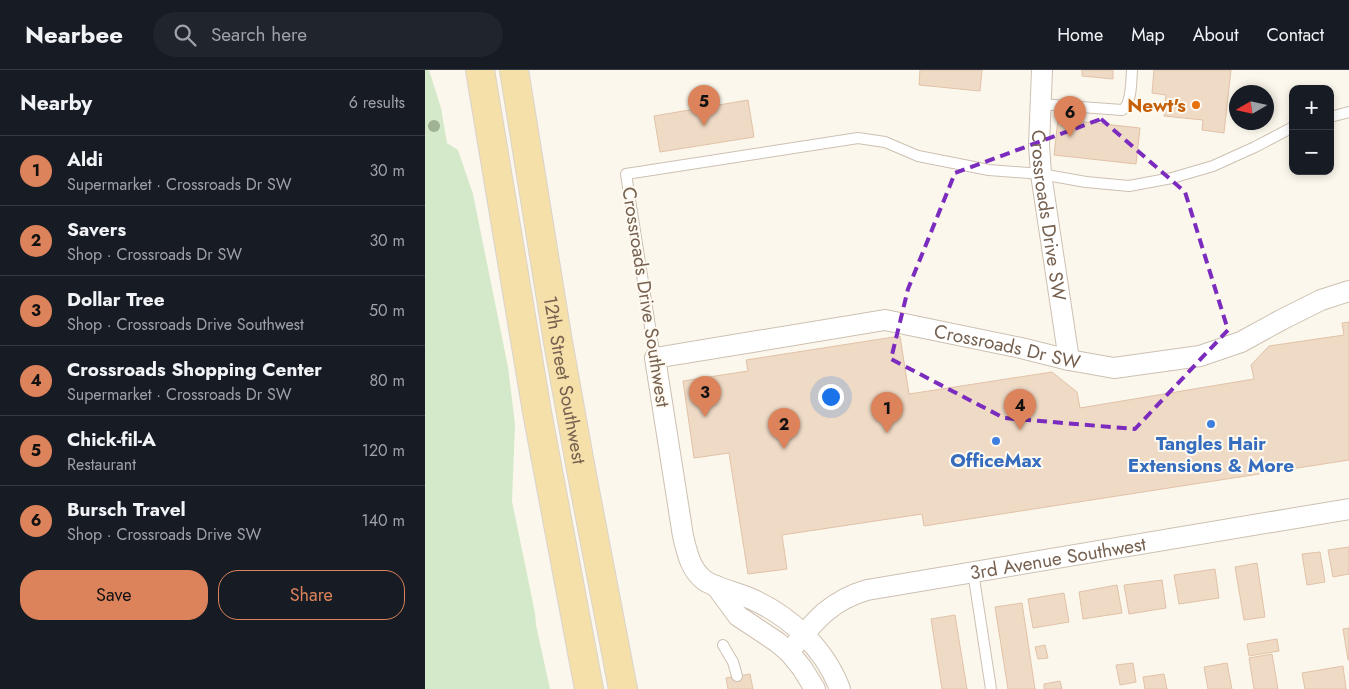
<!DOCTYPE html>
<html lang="en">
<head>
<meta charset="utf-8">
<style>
  body { margin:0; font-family:Jost,sans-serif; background:#20242c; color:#f1f3f6 }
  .controls { position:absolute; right:15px; top:15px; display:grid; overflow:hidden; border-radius:10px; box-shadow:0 2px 8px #0003 }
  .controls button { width:45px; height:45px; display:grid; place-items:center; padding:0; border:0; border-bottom:1px solid #363941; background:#171b24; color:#f1f3f6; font:25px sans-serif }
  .compass { position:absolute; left:804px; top:15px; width:45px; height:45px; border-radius:50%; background:#171b24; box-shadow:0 2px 8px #0003; rotate:261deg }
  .you { position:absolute; left:405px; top:326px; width:18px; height:18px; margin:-12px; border:4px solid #fff; border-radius:50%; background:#1a73e8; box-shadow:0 0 0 8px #1a73e833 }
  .badge { display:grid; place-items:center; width:32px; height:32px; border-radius:50%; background:#dc835b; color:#111; font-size:16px; font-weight:700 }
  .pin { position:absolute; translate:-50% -41px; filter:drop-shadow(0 1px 2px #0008) }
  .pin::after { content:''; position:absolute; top:26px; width:18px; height:15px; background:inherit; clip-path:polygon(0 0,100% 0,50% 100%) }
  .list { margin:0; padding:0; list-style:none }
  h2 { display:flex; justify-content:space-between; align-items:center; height:65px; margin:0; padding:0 20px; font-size:21px }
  h2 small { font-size:16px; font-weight:400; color:#9ea1a6 }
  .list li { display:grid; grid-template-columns:32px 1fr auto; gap:15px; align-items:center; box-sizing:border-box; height:70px; padding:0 20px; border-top:1px solid #363941 }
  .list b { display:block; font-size:19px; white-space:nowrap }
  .list p { margin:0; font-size:16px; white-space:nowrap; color:#9ea1a6 }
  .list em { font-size:16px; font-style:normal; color:#9ea1a6 }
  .actions { display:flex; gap:10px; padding:15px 20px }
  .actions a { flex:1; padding:11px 0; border:1px solid #dc835b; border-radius:20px; text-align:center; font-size:18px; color:#dc835b }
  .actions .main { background:#dc835b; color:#111 }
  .icon { flex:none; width:28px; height:28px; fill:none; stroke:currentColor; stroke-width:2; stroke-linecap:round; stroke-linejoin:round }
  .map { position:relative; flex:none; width:924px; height:619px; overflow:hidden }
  header { display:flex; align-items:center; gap:30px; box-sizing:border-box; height:70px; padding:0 25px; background:#171b24; border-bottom:1px solid #363941 }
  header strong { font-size:24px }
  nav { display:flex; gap:28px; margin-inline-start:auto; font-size:18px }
  .search { width:350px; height:45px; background:#20242c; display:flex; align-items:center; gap:12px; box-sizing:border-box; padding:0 18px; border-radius:28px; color:#9ea1a6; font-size:19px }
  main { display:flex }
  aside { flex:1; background:#171b24 }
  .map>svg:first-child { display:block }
  .green { fill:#d4e9ca }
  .building { fill:#efdac5; stroke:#e1c2a7 }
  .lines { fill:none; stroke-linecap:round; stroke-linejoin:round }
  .lane-casing { stroke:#cdc0b2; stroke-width:12 }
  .street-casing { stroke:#cdc0b2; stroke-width:22 }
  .primary-casing { stroke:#d9d3ce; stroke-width:30 }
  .lane { stroke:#fff; stroke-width:10 }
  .street { stroke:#fff; stroke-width:20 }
  .primary { stroke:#f5e0aa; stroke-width:28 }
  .tree { fill:#9fb292 }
  .marked { fill:none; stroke:#7b2cbf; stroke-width:4; stroke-dasharray:10 6; stroke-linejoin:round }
  .food-dot { fill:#e8710a; stroke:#fefaf2; stroke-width:2 }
  .shop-dot { fill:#3f7fe0; stroke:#fefaf2; stroke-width:2 }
  .labels { text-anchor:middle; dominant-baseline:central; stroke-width:4; stroke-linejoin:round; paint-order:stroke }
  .food-label { font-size:19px; font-weight:bold; fill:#c56008; stroke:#fefaf2; text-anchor:end }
  .street-label { font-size:19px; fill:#766150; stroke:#fefaf2 }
  .shop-label { font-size:19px; font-weight:bold; fill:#366cbe; stroke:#fefaf2 }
</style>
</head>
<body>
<header>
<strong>Nearbee</strong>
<div class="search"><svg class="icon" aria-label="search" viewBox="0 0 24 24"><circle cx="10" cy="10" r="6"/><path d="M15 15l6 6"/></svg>Search here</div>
<nav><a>Home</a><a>Map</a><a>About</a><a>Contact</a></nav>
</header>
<main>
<aside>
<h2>Nearby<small>6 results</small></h2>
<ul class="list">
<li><span class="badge">1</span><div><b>Aldi</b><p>Supermarket · Crossroads Dr SW</p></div><em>30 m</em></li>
<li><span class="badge">2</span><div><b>Savers</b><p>Shop · Crossroads Dr SW</p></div><em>30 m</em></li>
<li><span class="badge">3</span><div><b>Dollar Tree</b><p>Shop · Crossroads Drive Southwest</p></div><em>50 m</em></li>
<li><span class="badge">4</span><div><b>Crossroads Shopping Center</b><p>Supermarket · Crossroads Dr SW</p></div><em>80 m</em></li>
<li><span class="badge">5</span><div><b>Chick-fil-A</b><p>Restaurant</p></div><em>120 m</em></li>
<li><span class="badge">6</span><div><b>Bursch Travel</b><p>Shop · Crossroads Drive SW</p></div><em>140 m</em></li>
</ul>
<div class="actions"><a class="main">Save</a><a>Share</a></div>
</aside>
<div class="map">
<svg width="924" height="619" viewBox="0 0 924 619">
  <rect width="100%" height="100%" fill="#fcf7ec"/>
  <path class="green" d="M0,0H4L16,38L22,73L33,80L48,124L83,297L90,354L87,431L110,543L111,555L125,619H0Z"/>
  <path class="building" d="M495,0H557L555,21L494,15Z
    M657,0H688V9L657,6Z
    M729,0H806L799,63L777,60L778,50L739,46L741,25L727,23Z
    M323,30L329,67L235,82L229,46Z
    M633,49L715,58L711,94L629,85Z
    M924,252V390L499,456L497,444L357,465L362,499L323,504L304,383L269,388L258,311L323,301L321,290L475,266L484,324L627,302L652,322L655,338L829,309L826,295L844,276L919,265L917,253Z
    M924,477V504L908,507L903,480Z
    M895,482L900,512L882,515L877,484Z
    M832,493L840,547L819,550L810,497Z
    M790,499L794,528L754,534L749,505Z
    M737,510L741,538L704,544L699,515Z
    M692,515L697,543L658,549L654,522Z
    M639,523L644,552L608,558L603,529Z
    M597,533L610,619H583L570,537Z
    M530,545L542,619H517L506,549Z
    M924,558V590H923L918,559Z
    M852,569L854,581L824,586L822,574Z
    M620,575L623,588L613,589L610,577Z
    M847,584L853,619H829L824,588Z
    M708,593L711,612L695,615L691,595Z
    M802,593L807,619H783L779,597Z
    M918,596L921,619H880L877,603Z
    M325,604L328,619H303L301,608Z
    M739,604L742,619H720L718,607Z
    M635,611L637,619H619V614Z"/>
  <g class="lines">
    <g class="lane-casing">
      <path id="lane" d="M615,34L697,40C707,35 706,11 707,0
        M905,47L924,42
        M230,288L201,104L433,68L460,72L493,86L564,100L616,104L661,112L704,116L747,108L788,96L830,77L868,57
        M548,502L566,619
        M298,575L308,592L312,606"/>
    </g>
    <g class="street-casing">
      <g id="street">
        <path id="s1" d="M617,0L614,75L616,104L644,290"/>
        <path d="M291,516L313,546L352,572L364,582L377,598L390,619"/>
        <path id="s2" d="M364,582C388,553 404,531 442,520L924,439"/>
        <path id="s3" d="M415,619C399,577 363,544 322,527C310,522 288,517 279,510C265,499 262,482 258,466L230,288L460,250L596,278L644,290L689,298L775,286L816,272L856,250L896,230L924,221"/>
      </g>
    </g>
    <g class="primary-casing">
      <g id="primary">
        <path d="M55,0L112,342L164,619"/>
        <path id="s4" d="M89,0L133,272L157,405L198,619"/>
      </g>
    </g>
    <use href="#lane" class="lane"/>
    <use href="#street" class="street"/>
    <use href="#primary" class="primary"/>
  </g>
  <circle class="tree" cx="9" cy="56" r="6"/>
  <path class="marked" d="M676,49L760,122L803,260L710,359L579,348L466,289L483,219L530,103Z"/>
  <circle class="food-dot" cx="771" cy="35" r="5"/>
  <g class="shop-dot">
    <circle cx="786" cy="354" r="5"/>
    <circle cx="571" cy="371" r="5"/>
  </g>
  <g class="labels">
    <g class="food-label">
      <text x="761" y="35">Newt's</text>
    </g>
    <g class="street-label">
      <text stroke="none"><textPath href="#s1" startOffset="146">Crossroads Drive SW</textPath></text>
      <text transform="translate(221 227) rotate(81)">Crossroads Drive Southwest</text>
      <text stroke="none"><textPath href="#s3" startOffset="769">Crossroads Dr SW</textPath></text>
      <text stroke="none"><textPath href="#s4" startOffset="314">12th Street Southwest</textPath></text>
      <text stroke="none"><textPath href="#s2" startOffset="295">3rd Avenue Southwest</textPath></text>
    </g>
    <g class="shop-label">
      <text x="786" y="373">Tangles Hair<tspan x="786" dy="22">Extensions &amp; More</tspan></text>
      <text x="571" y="390">OfficeMax</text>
    </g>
  </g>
</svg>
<div class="controls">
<button>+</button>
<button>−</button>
</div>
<svg class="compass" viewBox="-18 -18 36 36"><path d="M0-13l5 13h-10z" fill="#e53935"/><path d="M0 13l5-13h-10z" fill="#9ea1a6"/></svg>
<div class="you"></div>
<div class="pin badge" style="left:462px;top:363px">1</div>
<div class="pin badge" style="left:359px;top:379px">2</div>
<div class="pin badge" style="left:280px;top:347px">3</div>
<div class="pin badge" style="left:595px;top:360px">4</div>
<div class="pin badge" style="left:279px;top:56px">5</div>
<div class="pin badge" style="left:645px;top:67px">6</div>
</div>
</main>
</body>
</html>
